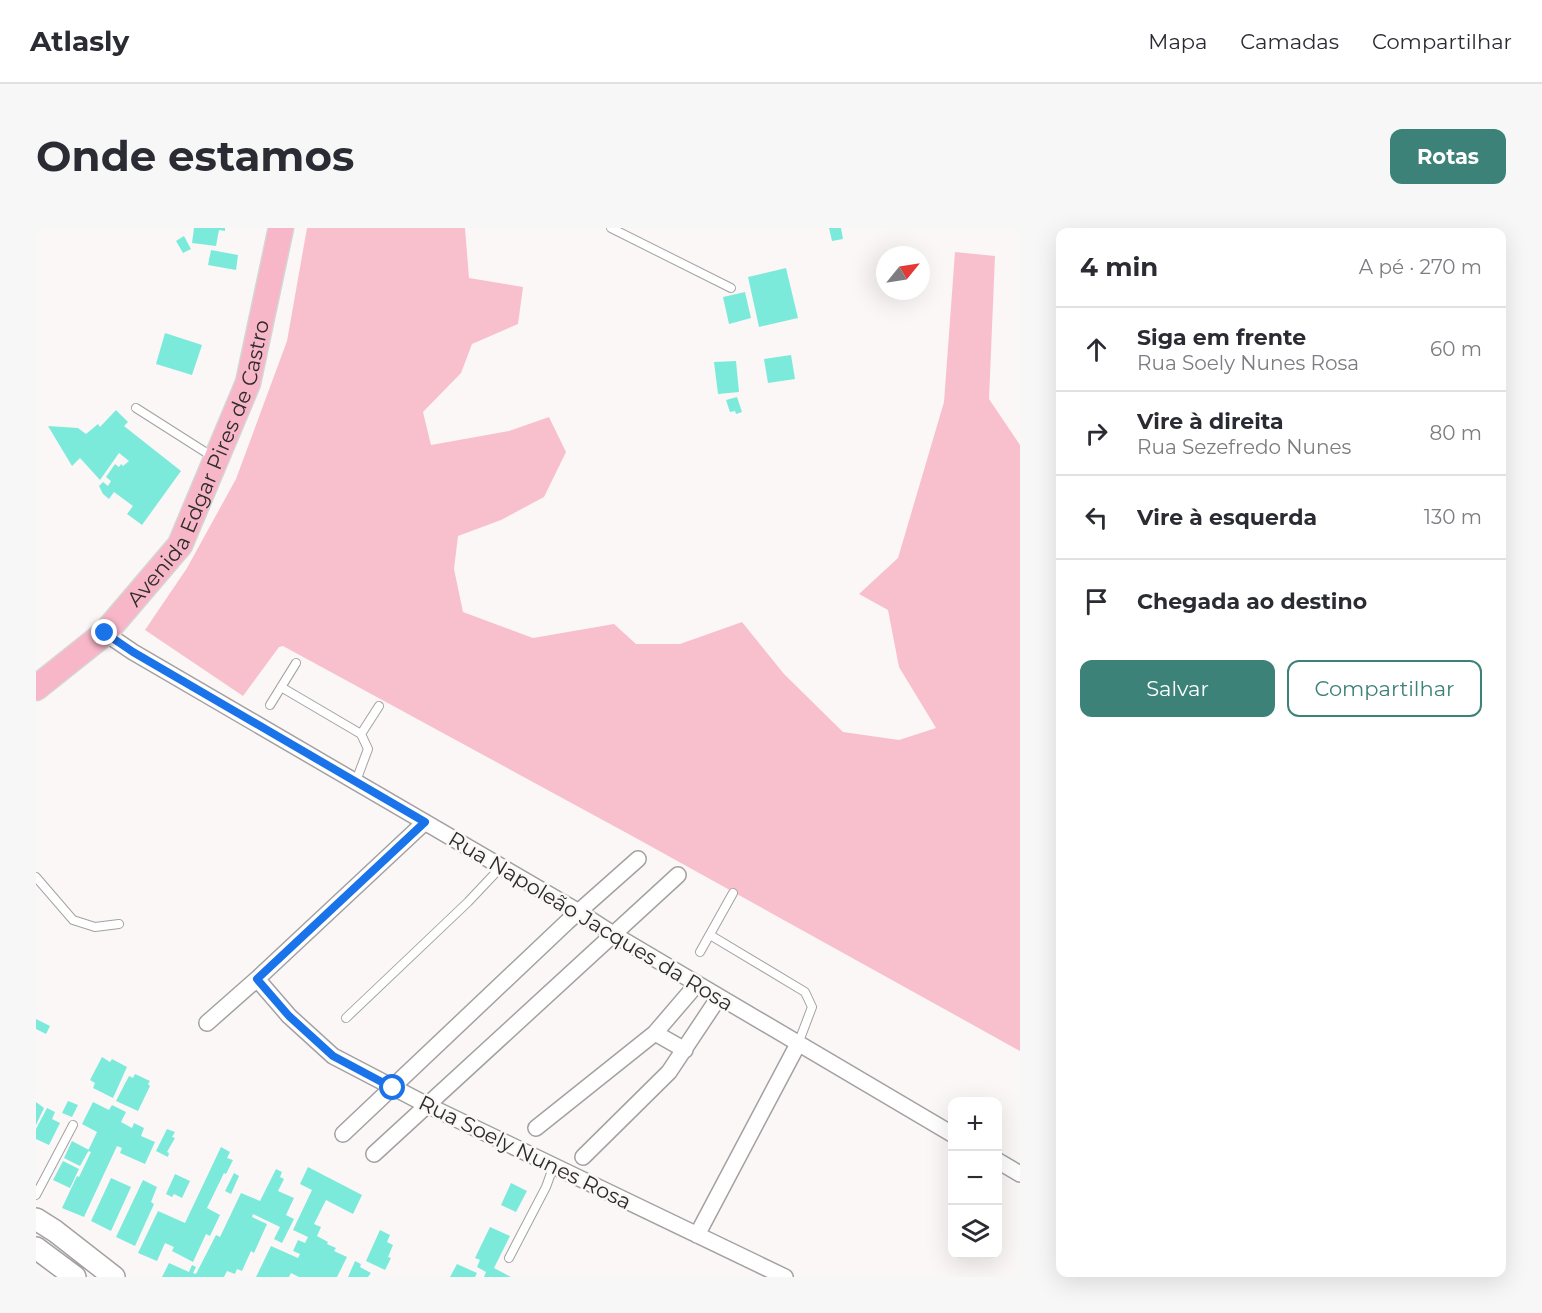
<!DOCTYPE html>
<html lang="pt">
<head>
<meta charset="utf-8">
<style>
  body { margin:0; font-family:Montserrat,sans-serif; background:#f7f7f7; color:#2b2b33 }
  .controls { position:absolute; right:18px; bottom:18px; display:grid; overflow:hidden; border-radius:12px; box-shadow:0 6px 24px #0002 }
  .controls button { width:54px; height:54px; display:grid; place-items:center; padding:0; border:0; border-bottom:2px solid #e1e1e2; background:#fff; color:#2b2b33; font:30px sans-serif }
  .compass { position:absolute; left:840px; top:18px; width:54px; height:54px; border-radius:50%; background:#fff; box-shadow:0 6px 24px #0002; rotate:60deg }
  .stop { position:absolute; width:18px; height:18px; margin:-14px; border:4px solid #1a73e8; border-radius:50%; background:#fff }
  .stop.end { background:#1a73e8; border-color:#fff; box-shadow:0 2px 6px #0008 }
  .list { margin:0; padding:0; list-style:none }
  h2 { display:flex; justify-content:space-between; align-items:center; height:78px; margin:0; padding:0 24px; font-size:26px }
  h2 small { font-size:20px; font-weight:400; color:#7c7c81 }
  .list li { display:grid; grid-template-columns:39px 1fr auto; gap:18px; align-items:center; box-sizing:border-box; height:84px; padding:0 24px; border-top:2px solid #e1e1e2 }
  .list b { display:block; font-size:22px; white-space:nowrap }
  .list p { margin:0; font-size:20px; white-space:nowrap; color:#7c7c81 }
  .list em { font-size:20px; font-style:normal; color:#7c7c81 }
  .actions { display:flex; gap:12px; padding:18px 24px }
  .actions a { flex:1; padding:14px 0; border:2px solid #3c8278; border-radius:12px; text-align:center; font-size:21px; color:#3c8278 }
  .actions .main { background:#3c8278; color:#fff }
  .icon { flex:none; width:33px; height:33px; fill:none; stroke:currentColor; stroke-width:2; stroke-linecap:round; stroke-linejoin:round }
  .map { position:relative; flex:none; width:984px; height:1049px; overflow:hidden; border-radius:12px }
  header { display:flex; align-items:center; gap:36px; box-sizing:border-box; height:84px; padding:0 30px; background:#fff; border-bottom:2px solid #e1e1e2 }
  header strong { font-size:28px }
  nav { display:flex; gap:33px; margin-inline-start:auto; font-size:21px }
  .intro { display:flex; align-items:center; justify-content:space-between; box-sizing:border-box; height:144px; padding:0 36px }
  h1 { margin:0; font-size:42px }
  .button { padding:15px 27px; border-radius:12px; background:#3c8278; color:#fff; font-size:21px; font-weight:700 }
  main { display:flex; gap:36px; padding:0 36px }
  aside { flex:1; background:#fff; border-radius:12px; box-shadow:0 6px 24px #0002 }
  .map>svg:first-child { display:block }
  .green { fill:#f8c0cc }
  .building { fill:#7beadb }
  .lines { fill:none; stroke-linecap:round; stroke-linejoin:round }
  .lane-casing { stroke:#a5a1a2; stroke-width:10 }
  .street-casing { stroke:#a5a1a2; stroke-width:18 }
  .secondary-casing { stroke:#a5a1a2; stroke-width:24 }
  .primary-casing { stroke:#d5d5d5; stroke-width:27 }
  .lane { stroke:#fff; stroke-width:8 }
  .street { stroke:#fff; stroke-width:15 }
  .secondary { stroke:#fff; stroke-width:21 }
  .primary { stroke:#f8b7c8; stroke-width:24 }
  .route { stroke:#1a73e8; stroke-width:8 }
  .labels { text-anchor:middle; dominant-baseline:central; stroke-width:5; stroke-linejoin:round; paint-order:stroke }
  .street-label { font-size:21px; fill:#2d2b2b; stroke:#fbf7f7 }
</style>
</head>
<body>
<header>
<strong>Atlasly</strong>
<nav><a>Mapa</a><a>Camadas</a><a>Compartilhar</a></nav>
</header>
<div class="intro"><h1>Onde estamos</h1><a class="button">Rotas</a></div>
<main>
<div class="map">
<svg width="984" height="1049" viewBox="0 0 984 1049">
  <rect width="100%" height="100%" fill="#fbf7f7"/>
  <path class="green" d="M271,0H429L433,50L487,59L482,96L436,116L425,145L387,184L395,217L473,203L513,189L530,224L508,269L465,292L422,308L418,341L427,384L497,410L578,396L600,416H644L706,394L748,446L807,504L863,512L900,500L863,439L852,382L823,366L862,330L908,174L919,24L959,28L953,171L984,217V823L598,609L247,418L243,419L207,468L109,402L151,340L200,251L251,113Z"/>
  <path class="building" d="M158,0H189V3L183,2L180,18L156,15Z
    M793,0H805L807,11L796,13Z
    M148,8L155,21L147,25L140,13Z
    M175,22L202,27L200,42L172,37Z
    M750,40L762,90L723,99L712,49Z
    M709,64L715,90L693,96L687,69Z
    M129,105L166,117L156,147L120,136Z
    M755,127L759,151L732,155L728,131Z
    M700,133L703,164L682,166L678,134Z
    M701,169L706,184L700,186L699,183L694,184L690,172Z
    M80,182L92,194L88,198L145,243L106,297L91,286L97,278L78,264L73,271L67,266L63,258L67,254L72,258L75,253L70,249L79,236L83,239L85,236L87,238L93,233L83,225L64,252L44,230L36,238L12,198L42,200L50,206L62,196L64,199Z
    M0,791L14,798L10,806L0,801Z
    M66,829L74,834L76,831L91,839L77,870L57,860L59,855L54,852Z
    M99,846L114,853L112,856L114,858L102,883L80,873L93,848L97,850Z
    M32,873L42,877L36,889L26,885Z
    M0,874L8,880L0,897Z
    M57,874L73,882L76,877L90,884L85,894L96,900L98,895L108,900L105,908L119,914L109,936L84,925L86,920L81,918L48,989L26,980L41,948L43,949L55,924L52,923L61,904L46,896Z
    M11,880L19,884L16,891L24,895L13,917L0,911V901Z
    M131,901L139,904L136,909L139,910L131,924L133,925L132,929L120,923Z
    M36,913L53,922L44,938L28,930Z
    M185,919L194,924L191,930L197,932L190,946L188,945L171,980L184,987L174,1008L170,1006L157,1034L136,1023L138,1019L129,1015L121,1033L102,1025L122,983L149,995Z
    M27,933L43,941L34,960L17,952Z
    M272,939L326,967L317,986L290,972L278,996L285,999L281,1008L292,1014L291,1016L300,1020L298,1023L311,1029L301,1049H263L255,1045L253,1049H220L235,1018L262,1030L264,1026L257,1023L262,1012L269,1015L272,1009L257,1002L276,962L264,956Z
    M240,941L246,944L244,949L248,951L242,963L258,970L250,987L258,991L246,1015L238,1011L244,999L217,986L216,989L231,996L218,1025L215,1023L206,1043L201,1041L199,1046L191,1043L188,1049H126L133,1035L153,1044L156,1037L160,1039L157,1045L160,1046L180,1007L184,1009L205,965L224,973Z
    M198,945L203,948L195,966L189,963Z
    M139,946L154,953L146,970L138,966L136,969L130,966Z
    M75,950L95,959L75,1003L55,993Z
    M107,952L121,959L115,974L118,976L99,1018L80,1009Z
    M475,955L491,963L480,984L465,977Z
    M454,999L474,1008L458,1040L475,1049H448L450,1044L441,1039L444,1032L439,1030Z
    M344,1002L354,1007L351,1014L357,1017L352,1029L355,1030L349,1042L330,1033Z
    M319,1033L325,1036L324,1039L335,1045L332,1049H312Z
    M421,1036L441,1045L439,1049H414Z"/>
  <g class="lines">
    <g class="lane-casing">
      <path id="lane" d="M575,0L695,60
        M100,180L177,229
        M245,459L325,506L332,521L320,553
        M234,477L260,435
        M325,506L343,478
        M0,649L37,692L59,699L83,696
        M674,707L769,764L776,779L762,816
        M664,724L697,665
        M310,790L432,674L465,639
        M0,967L37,897
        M473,1030L510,959L518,937"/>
    </g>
    <g class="street-casing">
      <path id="street" d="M69,405L97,424L543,684L577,706L916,906
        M221,751L253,788L297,828L391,877L749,1049
        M171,795L221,751L389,594
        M619,805L649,822
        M500,900L619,805L661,756
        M307,906L531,694L602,631
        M338,926L642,647
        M547,929L633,844L683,769
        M962,933L984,946
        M661,1007L762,816"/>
    </g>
    <g class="secondary-casing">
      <path id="secondary" d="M0,991L19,1003L78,1049
        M0,1020L39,1049"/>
    </g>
    <g class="primary-casing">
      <g id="primary">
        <path id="s1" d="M0,460L69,405L144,317L212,155L245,0"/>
      </g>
    </g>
    <use href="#lane" class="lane"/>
    <use href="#street" class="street"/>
    <use href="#secondary" class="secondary"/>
    <use href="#primary" class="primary"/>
  </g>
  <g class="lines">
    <path class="route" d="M69,405L97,424L389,594L221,751L253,788L297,828L357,860"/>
  </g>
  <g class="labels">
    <g class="street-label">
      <text stroke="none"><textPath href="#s1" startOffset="286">Avenida Edgar Pires de Castro</textPath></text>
      <text transform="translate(555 693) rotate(31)">Rua Napoleão Jacques da Rosa</text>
      <text transform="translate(489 924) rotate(26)">Rua Soely Nunes Rosa</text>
    </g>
  </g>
</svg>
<div class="controls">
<button>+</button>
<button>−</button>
<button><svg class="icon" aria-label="layers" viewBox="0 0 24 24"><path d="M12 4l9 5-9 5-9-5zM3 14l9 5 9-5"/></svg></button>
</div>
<svg class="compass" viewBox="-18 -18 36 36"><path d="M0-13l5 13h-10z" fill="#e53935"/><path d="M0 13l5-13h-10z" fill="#7c7c81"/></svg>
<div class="stop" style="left:357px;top:860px"></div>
<div class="stop end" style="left:69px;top:405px"></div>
</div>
<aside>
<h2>4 min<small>A pé · 270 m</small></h2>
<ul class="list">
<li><svg class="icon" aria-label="ahead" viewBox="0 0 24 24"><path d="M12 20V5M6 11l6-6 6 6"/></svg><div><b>Siga em frente</b><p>Rua Soely Nunes Rosa</p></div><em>60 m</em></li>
<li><svg class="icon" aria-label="right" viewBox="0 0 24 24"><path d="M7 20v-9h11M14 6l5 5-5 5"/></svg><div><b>Vire à direita</b><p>Rua Sezefredo Nunes</p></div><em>80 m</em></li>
<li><svg class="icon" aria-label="left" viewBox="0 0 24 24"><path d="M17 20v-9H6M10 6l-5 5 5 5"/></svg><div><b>Vire à esquerda</b></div><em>130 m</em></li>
<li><svg class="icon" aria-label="arrive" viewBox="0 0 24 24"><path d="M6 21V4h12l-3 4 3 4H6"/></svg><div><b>Chegada ao destino</b></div></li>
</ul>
<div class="actions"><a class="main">Salvar</a><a>Compartilhar</a></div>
</aside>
</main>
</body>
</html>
